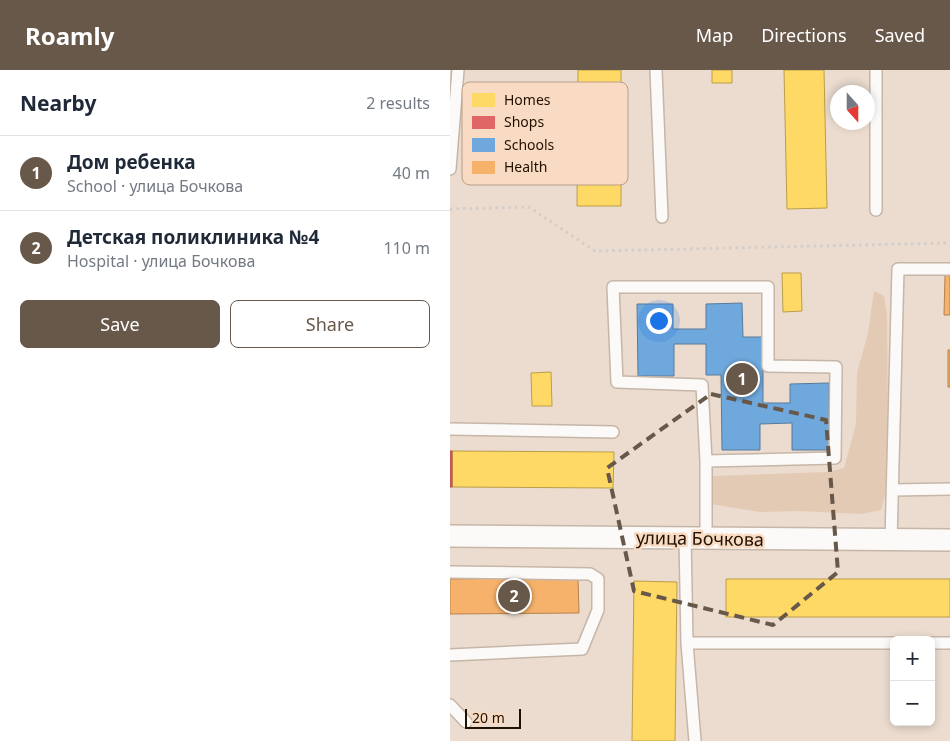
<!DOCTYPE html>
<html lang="en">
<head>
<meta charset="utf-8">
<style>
  body { margin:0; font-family:"Noto Sans",sans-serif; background:#f2f2f3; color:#1f2937 }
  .controls { position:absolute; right:15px; bottom:15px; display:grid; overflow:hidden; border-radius:8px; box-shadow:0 2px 8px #0003 }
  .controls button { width:45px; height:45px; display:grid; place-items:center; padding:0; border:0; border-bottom:1px solid #e0e1e3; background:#fff; color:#1f2937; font:25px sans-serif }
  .compass { position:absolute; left:380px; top:15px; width:45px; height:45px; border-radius:50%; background:#fff; box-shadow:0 2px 8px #0003; rotate:159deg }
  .scale { position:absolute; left:15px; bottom:12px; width:56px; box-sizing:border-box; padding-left:5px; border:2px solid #211103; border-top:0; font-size:14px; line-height:18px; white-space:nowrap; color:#211103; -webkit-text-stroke:4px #f8dbc2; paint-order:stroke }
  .you { position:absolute; left:208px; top:250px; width:18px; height:18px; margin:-12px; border:4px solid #fff; border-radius:50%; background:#1a73e8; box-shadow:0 0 0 8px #1a73e833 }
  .badge { display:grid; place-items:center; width:32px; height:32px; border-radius:50%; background:#68584a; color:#fff; font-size:16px; font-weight:700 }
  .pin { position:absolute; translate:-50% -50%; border:2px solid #fff; box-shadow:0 1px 5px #0006 }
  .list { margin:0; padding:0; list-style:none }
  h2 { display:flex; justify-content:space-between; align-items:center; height:65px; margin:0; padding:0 20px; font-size:21px }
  h2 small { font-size:16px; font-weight:400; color:#747a83 }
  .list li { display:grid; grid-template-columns:32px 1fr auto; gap:15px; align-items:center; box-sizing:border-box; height:75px; padding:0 20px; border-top:1px solid #e0e1e3 }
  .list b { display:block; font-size:19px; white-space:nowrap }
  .list p { margin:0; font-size:16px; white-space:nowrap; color:#747a83 }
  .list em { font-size:16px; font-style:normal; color:#747a83 }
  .actions { display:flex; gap:10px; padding:15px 20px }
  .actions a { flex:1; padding:11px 0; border:1px solid #68584a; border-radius:8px; text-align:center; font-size:18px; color:#68584a }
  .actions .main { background:#68584a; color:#fff }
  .map { position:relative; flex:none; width:500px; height:671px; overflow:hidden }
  header { display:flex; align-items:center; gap:30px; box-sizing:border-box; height:70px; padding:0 25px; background:#68584a; color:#fff }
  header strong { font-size:24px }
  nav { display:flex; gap:28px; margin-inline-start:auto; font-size:18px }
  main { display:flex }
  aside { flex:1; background:#fff }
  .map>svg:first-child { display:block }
  .green { fill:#e3cab4 }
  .homes { fill:#ffd966; stroke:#bc9d48 }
  .shops { fill:#e06666; stroke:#a74c48 }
  .schools { fill:#6fa8dc; stroke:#587b9b }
  .health { fill:#f6b26b; stroke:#b6824c }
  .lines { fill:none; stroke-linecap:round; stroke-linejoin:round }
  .lane-casing { stroke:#c5b6a8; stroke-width:14 }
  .street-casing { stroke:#c5b6a8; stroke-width:24 }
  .path { stroke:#d3cecb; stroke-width:3; stroke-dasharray:2.5 4; stroke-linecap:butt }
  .lane { stroke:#fcfaf8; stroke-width:11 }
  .street { stroke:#fcfaf8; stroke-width:21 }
  .marked { fill:none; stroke:#68584a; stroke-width:4; stroke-dasharray:10 6; stroke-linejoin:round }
  .labels { text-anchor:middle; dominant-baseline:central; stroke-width:5; stroke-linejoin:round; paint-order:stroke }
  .street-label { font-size:18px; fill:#211103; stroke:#f8dbc2 }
  .key { fill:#f8dbc2; stroke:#b89e89; stroke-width:1 }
  .key-label { font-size:14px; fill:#211103 }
</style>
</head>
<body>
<header>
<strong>Roamly</strong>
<nav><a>Map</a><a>Directions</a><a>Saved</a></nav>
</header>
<main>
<aside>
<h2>Nearby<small>2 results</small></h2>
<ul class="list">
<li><span class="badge">1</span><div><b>Дом ребенка</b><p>School · улица Бочкова</p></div><em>40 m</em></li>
<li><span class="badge">2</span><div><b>Детская поликлиника №4</b><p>Hospital · улица Бочкова</p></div><em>110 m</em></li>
</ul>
<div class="actions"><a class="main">Save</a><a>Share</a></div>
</aside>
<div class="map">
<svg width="500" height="671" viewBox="0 0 500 671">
  <rect width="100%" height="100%" fill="#ebdccf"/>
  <path class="green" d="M424,221L434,226L437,245L438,361L435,426L431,440L411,444L348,441L310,442L261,434L263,406L378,402L394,398L406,354L407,303L418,263Z"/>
  <path class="homes" d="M128,0H171V136H127Z
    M262,0H282V13H262Z
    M334,0H374L377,138L337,139Z
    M332,203H351L352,241L333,242Z
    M101,302L102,336H82L81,303Z
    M2,381L164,382L163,418L2,417Z
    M276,509H500V547H276Z
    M184,511L227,512L225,671H182Z"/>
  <path class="shops" d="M0,381H2V417H0Z"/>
  <path class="schools" d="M292,233L293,267H313V333H340V314L379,313V380H342V353L310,354V380H272L271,305H256V274H224V306H188L187,234H223V259H256V234Z"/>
  <path class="health" d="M495,205L500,206V245H494Z
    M498,280H500V317H498Z
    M128,507L129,543L0,544V509Z"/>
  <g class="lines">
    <g class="lane-casing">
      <path id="lane" d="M206,0L212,147
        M426,0V140
        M0,99L8,0
        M0,359L163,362
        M443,420L500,419
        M235,467L237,573L245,671
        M256,467V391L252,315L167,312L163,217H318V296L386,297L385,388L256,391
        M441,471L448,199H500
        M0,502L140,504L148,509V540L132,579L0,585
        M237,573H444
        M481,573H500
        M0,635L16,652"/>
    </g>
    <g class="street-casing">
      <path id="street" d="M0,466L500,470"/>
    </g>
    <path class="path" d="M0,139L79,137L145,181L500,173"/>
    <use href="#lane" class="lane"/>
    <use href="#street" class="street"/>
  </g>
  <path class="marked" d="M261,324L376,350L388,502L323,555L184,521L157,398Z"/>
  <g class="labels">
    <g class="street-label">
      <text transform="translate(250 468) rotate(1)">улица Бочкова</text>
    </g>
  </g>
  <rect x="12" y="12" width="166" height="103" rx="8" class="key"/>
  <rect x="22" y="23" width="23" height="14" fill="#ffd966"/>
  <rect x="22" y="46" width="23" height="13" fill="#e06666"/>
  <rect x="22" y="68" width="23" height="14" fill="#6fa8dc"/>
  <rect x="22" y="91" width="23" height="13" fill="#f6b26b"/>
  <g class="key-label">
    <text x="54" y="35">Homes</text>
    <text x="54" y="57">Shops</text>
    <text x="54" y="80">Schools</text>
    <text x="54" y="102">Health</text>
  </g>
</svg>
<div class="controls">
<button>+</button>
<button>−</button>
</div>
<svg class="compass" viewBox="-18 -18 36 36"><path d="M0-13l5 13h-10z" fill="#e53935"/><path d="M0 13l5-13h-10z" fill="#747a83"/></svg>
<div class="scale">20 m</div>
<div class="you"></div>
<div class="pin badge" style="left:292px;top:309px">1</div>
<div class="pin badge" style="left:64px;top:526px">2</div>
</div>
</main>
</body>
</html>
